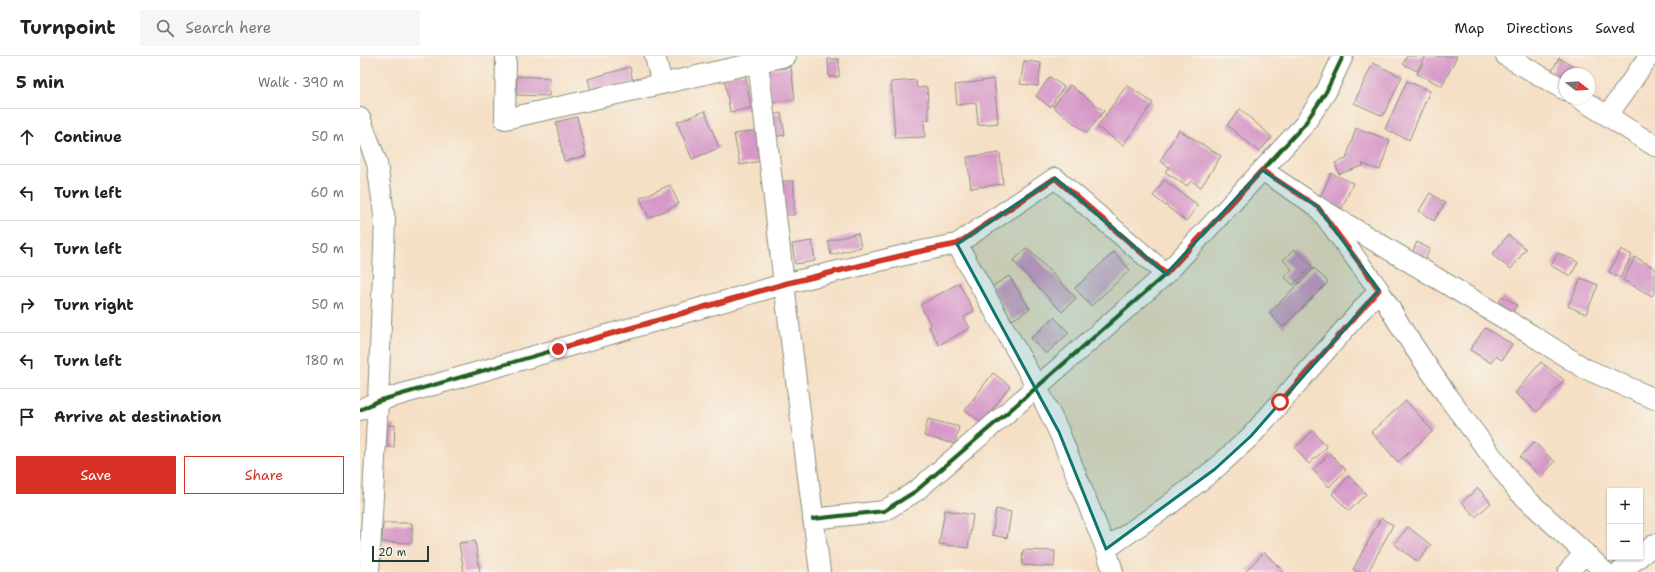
<!DOCTYPE html>
<html lang="en">
<head>
<meta charset="utf-8">
<style>
  body { margin:0; font-family:"Shantell Sans",sans-serif; background:#f6f6f6; color:#222 }
  .controls { position:absolute; right:12px; bottom:12px; display:grid; overflow:hidden; border-radius:0px; box-shadow:0 1px 3px #0004 }
  .controls button { width:36px; height:36px; display:grid; place-items:center; padding:0; border:0; border-bottom:1px solid #e0e0e0; background:#fff; color:#222; font:20px sans-serif }
  .compass { position:absolute; left:1199px; top:12px; width:36px; height:36px; border-radius:50%; background:#fff; box-shadow:0 1px 3px #0004; rotate:107deg }
  .scale { position:absolute; left:12px; bottom:10px; width:57px; box-sizing:border-box; padding-left:4px; border:2px solid #1f3d34; border-top:0; font-size:11px; line-height:14px; white-space:nowrap; color:#1f3d34; -webkit-text-stroke:3px #f7f3e8; paint-order:stroke }
  .stop { position:absolute; width:12px; height:12px; margin:-9px; border:3px solid #d93025; border-radius:50%; background:#fff }
  .stop.end { background:#d93025; border-color:#fff; box-shadow:0 1px 4px #0008 }
  .list { margin:0; padding:0; list-style:none }
  h2 { display:flex; justify-content:space-between; align-items:center; height:52px; margin:0; padding:0 16px; font-size:17px }
  h2 small { font-size:13px; font-weight:400; color:#767676 }
  .list li { display:grid; grid-template-columns:26px 1fr auto; gap:12px; align-items:center; box-sizing:border-box; height:56px; padding:0 16px; border-top:1px solid #e0e0e0 }
  .list b { display:block; font-size:15px; white-space:nowrap }
  .list em { font-size:13px; font-style:normal; color:#767676 }
  .actions { display:flex; gap:8px; padding:12px 16px }
  .actions a { flex:1; padding:9px 0; border:1px solid #d93025; border-radius:0px; text-align:center; font-size:14px; color:#d93025 }
  .actions .main { background:#d93025; color:#fff }
  .icon { flex:none; width:22px; height:22px; fill:none; stroke:currentColor; stroke-width:2; stroke-linecap:round; stroke-linejoin:round }
  .map { position:relative; flex:none; width:1295px; height:516px; overflow:hidden }
  header { display:flex; align-items:center; gap:24px; box-sizing:border-box; height:56px; padding:0 20px; background:#fff; border-bottom:1px solid #e0e0e0 }
  header strong { font-size:19px }
  nav { display:flex; gap:22px; margin-inline-start:auto; font-size:14px }
  .search { width:280px; height:36px; background:#f6f6f6; display:flex; align-items:center; gap:10px; box-sizing:border-box; padding:0 14px; border-radius:0px; color:#767676; font-size:15px }
  main { display:flex }
  aside { flex:1; background:#fff }
  .map>svg:first-child { display:block }
  .building { fill:#d698c8 }
  .lines { fill:none; stroke-linecap:round; stroke-linejoin:round }
  .minor-casing { stroke:#8a8e7c; stroke-width:22 }
  .minor { stroke:#fff; stroke-width:20 }
  .cycleway-casing { stroke:#f7f3e8; stroke-width:6 }
  .cycleway { stroke:#1b5e20; stroke-width:4 }
  .route { stroke:#d93025; stroke-width:5 }
  .marked { fill:#0f766e; fill-opacity:0.2; stroke:#0f766e; stroke-width:3; stroke-linejoin:round }
</style>
</head>
<body>
<header>
<strong>Turnpoint</strong>
<div class="search"><svg class="icon" aria-label="search" viewBox="0 0 24 24"><circle cx="10" cy="10" r="6"/><path d="M15 15l6 6"/></svg>Search here</div>
<nav><a>Map</a><a>Directions</a><a>Saved</a></nav>
</header>
<main>
<aside>
<h2>5 min<small>Walk · 390 m</small></h2>
<ul class="list">
<li><svg class="icon" aria-label="ahead" viewBox="0 0 24 24"><path d="M12 20V5M6 11l6-6 6 6"/></svg><div><b>Continue</b></div><em>50 m</em></li>
<li><svg class="icon" aria-label="left" viewBox="0 0 24 24"><path d="M17 20v-9H6M10 6l-5 5 5 5"/></svg><div><b>Turn left</b></div><em>60 m</em></li>
<li><svg class="icon" aria-label="left" viewBox="0 0 24 24"><path d="M17 20v-9H6M10 6l-5 5 5 5"/></svg><div><b>Turn left</b></div><em>50 m</em></li>
<li><svg class="icon" aria-label="right" viewBox="0 0 24 24"><path d="M7 20v-9h11M14 6l5 5-5 5"/></svg><div><b>Turn right</b></div><em>50 m</em></li>
<li><svg class="icon" aria-label="left" viewBox="0 0 24 24"><path d="M17 20v-9H6M10 6l-5 5 5 5"/></svg><div><b>Turn left</b></div><em>180 m</em></li>
<li><svg class="icon" aria-label="arrive" viewBox="0 0 24 24"><path d="M6 21V4h12l-3 4 3 4H6"/></svg><div><b>Arrive at destination</b></div></li>
</ul>
<div class="actions"><a class="main">Save</a><a>Share</a></div>
</aside>
<div class="map">
<svg width="1295" height="516" viewBox="0 0 1295 516">
  <rect width="100%" height="100%" fill="#f7f3e8"/>
  <filter id="ink" filterUnits="userSpaceOnUse"><feTurbulence type="fractalNoise" baseFrequency=".025" numOctaves="2"/><feDisplacementMap in="SourceGraphic" scale="8" xChannelSelector="R" yChannelSelector="G"/><feConvolveMatrix kernelMatrix="1 2 1 2 8 2 1 2 1" color-interpolation-filters="sRGB"/></filter>
  <filter id="wash" filterUnits="userSpaceOnUse"><feTurbulence type="fractalNoise" baseFrequency=".012" numOctaves="4" result="noise"/><feDisplacementMap in="SourceGraphic" scale="16" xChannelSelector="R" yChannelSelector="G"/><feGaussianBlur stdDeviation="0.9" result="paint"/><feColorMatrix in="noise" values="0 0 0 0 0 0 0 0 0 0 0 0 0 0 0 0 0 1.4 0 .05"/><feComposite in="paint" operator="in"/></filter>
  <g filter="url(#wash)">
    <rect width="100%" height="100%" fill="#f5dfc5"/>
    <g id="blocks">
      <path class="building" d="M1047,0H1064L1057,15L1043,8Z
        M1066,0H1097L1082,30L1057,18Z
        M1199,2L1227,17V18H1205V26L1190,19Z
        M468,3H479V21H469Z
        M664,5L681,7L678,30L660,28Z
        M1013,7L1042,21L1023,60L994,47Z
        M270,11L273,26L232,37L228,23Z
        M431,11L435,43L411,46L408,14Z
        M385,17L391,52L370,56L364,20Z
        M157,20L190,22L189,40L156,39Z
        M690,21L704,31L690,51L676,40Z
        M634,23L638,67L618,69L616,47L597,49L595,29Z
        M556,24L557,32L567,31L569,64H564L565,81L535,82L531,26Z
        M1047,25L1070,35L1049,84L1025,73Z
        M710,29L744,55L727,77L693,51Z
        M767,29L793,47L763,89L737,71Z
        M880,53L912,81L899,96L867,69Z
        M345,55L359,92L332,103L317,66Z
        M421,57L425,79L413,81L409,60Z
        M217,61L226,100L204,105L196,66Z
        M996,72L1030,84L1020,114L1002,108L1003,110L979,118L975,107L986,103Z
        M819,74L861,100L841,131L831,125L827,130L805,116L809,111L800,105Z
        M395,75L401,105L380,109L374,78Z
        M640,97L643,128L611,132L607,101Z
        M971,117L993,127L982,152L960,142Z
        M804,124L838,149L826,165L793,140Z
        M423,125H434V159H423Z
        M310,129L319,148L289,162L280,142Z
        M1070,137L1085,147L1074,165L1059,155Z
        M498,177L501,191L471,199L468,185Z
        M1148,179L1166,193L1151,213L1132,199Z
        M452,185L455,205L435,208L432,188Z
        M1057,186L1070,193L1065,203L1052,197Z
        M667,192L716,242L702,256L653,205Z
        M934,193L952,210L933,229L925,221L932,213L923,204Z
        M1261,193L1272,199L1260,222L1249,216Z
        M754,196L770,214L731,250L715,232Z
        M1198,197L1218,206L1211,220L1191,210Z
        M1275,201L1295,212V235L1292,240L1263,224Z
        M954,212L968,226L923,271L909,257Z
        M649,220L670,253L652,264L631,231Z
        M1221,222L1238,229L1226,258L1208,250Z
        M599,227L614,255L604,261L610,272L579,289L569,271L571,269L560,249Z
        M1142,240L1157,249L1150,260L1136,251Z
        M694,261L709,277L686,298L671,282Z
        M1125,272L1152,288L1142,304L1135,300L1131,307L1110,294Z
        M1181,306L1204,324L1177,356L1155,337Z
        M633,317L650,330L622,367L605,354Z
        M1046,345L1073,375L1038,406L1011,376Z
        M568,363L599,371L595,388L564,380Z
        M22,369H35L34,391H21Z
        M953,375L967,391L949,408L935,392Z
        M1174,386L1195,406L1181,421L1160,401Z
        M970,397L986,414L969,431L953,414Z
        M989,420L1006,438L989,455L972,438Z
        M1118,432L1131,447L1115,461L1102,446Z
        M636,453L651,456L647,482L632,479Z
        M585,454L613,459L608,492L579,488Z
        M1021,462L1033,469L1008,516H999L993,513Z
        M23,467H52V487L22,486Z
        M1048,471L1071,489L1058,506L1034,488Z
        M115,485L120,516H104L99,487Z
        M663,494L695,495L694,511L662,509Z
        M904,496L924,516H885Z"/>
    </g>
  </g>
  <g filter="url(#ink)">
    <use href="#blocks" fill-opacity="0" stroke="#8a8e7c" stroke-width="1"/>
    <g class="lines">
      <g class="minor-casing">
        <path id="minor" d="M146,0L145,63L426,0
          M295,0L302,28
          M1146,0L1205,34
          M398,6L424,228L460,516
          M1219,42L1295,90
          M1248,59L1289,0
          M0,62L17,107L25,165L18,345L9,516
          M902,114L958,151L1170,278L1224,312L1295,343
          M958,151L1019,234L1044,276L1090,344L1158,435L1245,516
          M597,188L677,331L699,376L746,493L753,516
          M0,354L18,345L424,228L557,196L597,188L695,122L806,218
          M453,463L524,455L556,435L677,331L806,218L944,69L966,36L983,0
          M746,493L809,449L855,413L891,380L1019,234
          M1280,500L1295,488
          M1208,516L1225,497
          M1260,516L1279,501"/>
      </g>
      <use href="#minor" class="minor"/>
      <g class="cycleway-casing">
        <path id="cycleway" d="M0,354L18,345L424,228L557,196L597,188L695,122L806,218
          M453,463L524,455L556,435L677,331L806,218L944,69L966,36L983,0"/>
      </g>
      <use href="#cycleway" class="cycleway"/>
    </g>
  </g>
  <g class="lines" filter="url(#ink)">
    <path class="route" d="M198,293L424,228L557,196L597,188L695,122L806,218L902,114L958,151L1019,234L920,346"/>
  </g>
  <path class="marked" d="M902,114L958,151L1019,234L891,380L855,413L746,493L699,376L597,188L695,122L806,218Z"/>
</svg>
<div class="controls">
<button>+</button>
<button>−</button>
</div>
<svg class="compass" viewBox="-18 -18 36 36"><path d="M0-13l5 13h-10z" fill="#e53935"/><path d="M0 13l5-13h-10z" fill="#767676"/></svg>
<div class="scale">20 m</div>
<div class="stop" style="left:920px;top:346px"></div>
<div class="stop end" style="left:198px;top:293px"></div>
</div>
</main>
</body>
</html>
